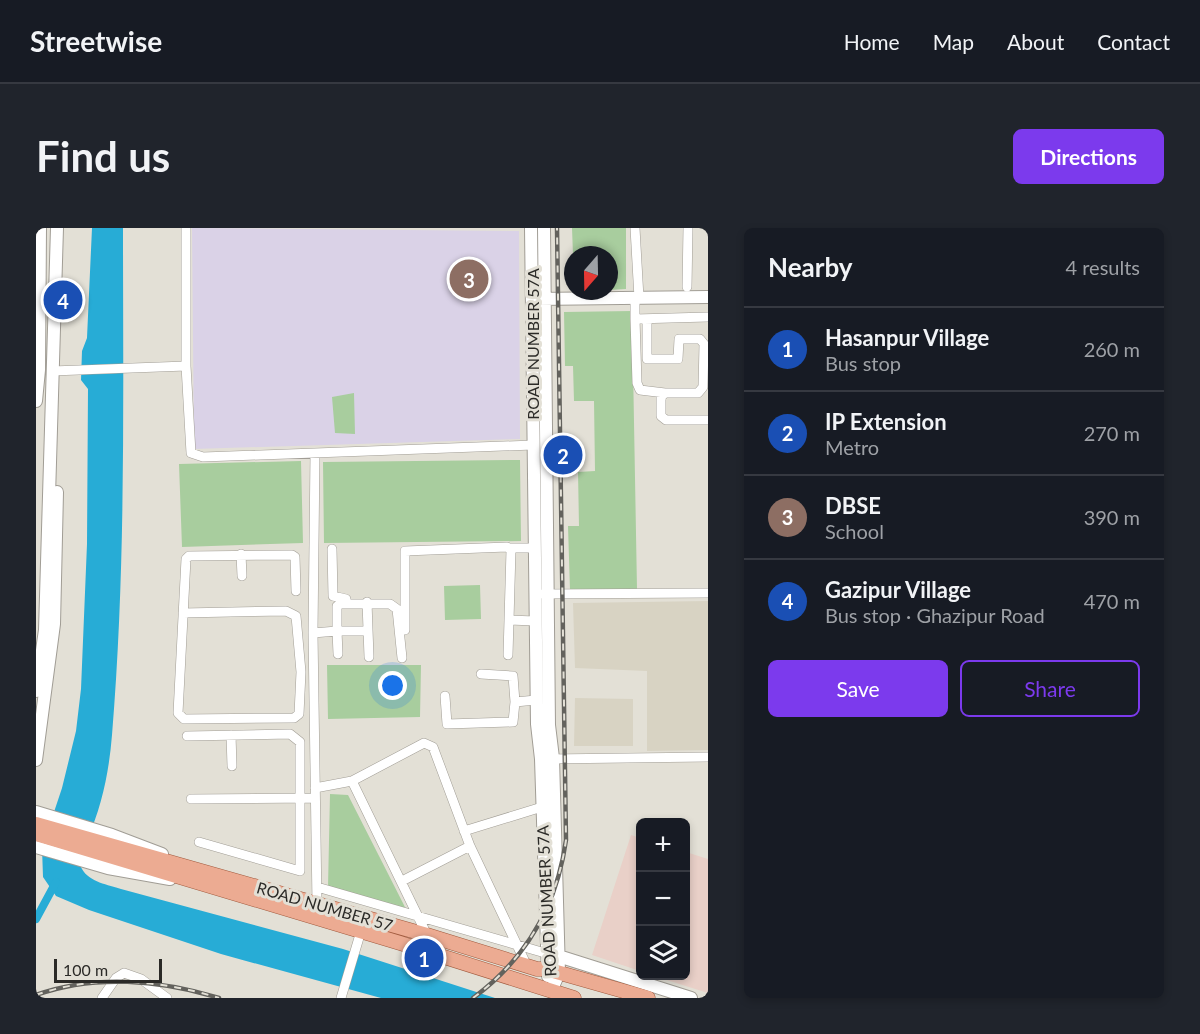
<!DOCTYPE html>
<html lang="en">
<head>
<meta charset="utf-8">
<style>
  body { margin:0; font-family:Lato,sans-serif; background:#20242c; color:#f1f3f6 }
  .controls { position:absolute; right:18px; bottom:18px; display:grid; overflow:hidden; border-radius:9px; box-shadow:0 3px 9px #0003 }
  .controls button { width:54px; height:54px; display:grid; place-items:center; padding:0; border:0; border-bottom:2px solid #363941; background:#171b24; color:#f1f3f6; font:30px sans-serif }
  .compass { position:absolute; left:528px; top:18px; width:54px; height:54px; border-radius:50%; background:#171b24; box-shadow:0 3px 9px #0003; rotate:200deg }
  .scale { position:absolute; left:18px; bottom:15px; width:108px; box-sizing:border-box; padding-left:6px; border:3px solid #2b2a27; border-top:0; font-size:16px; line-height:21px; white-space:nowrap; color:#2b2a27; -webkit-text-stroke:4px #e3e0d6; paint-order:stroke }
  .you { position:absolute; left:357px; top:458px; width:21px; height:21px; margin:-15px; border:4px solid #fff; border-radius:50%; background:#1a73e8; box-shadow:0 0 0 9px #1a73e833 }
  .badge { display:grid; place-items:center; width:39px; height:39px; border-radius:50%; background:#7c3aed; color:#fff; font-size:20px; font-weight:700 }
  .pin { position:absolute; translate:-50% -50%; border:3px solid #fff; box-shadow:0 2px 6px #0006 }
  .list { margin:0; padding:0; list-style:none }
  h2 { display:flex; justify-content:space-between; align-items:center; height:78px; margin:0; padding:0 24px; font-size:26px }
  h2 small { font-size:20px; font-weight:400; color:#9ea1a6 }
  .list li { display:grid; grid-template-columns:39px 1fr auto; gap:18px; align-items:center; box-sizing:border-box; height:84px; padding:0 24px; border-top:2px solid #363941 }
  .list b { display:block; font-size:22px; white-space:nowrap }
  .list p { margin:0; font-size:20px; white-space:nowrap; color:#9ea1a6 }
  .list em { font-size:20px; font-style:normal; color:#9ea1a6 }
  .actions { display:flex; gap:12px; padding:18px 24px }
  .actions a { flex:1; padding:14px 0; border:2px solid #7c3aed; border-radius:9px; text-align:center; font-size:21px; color:#7c3aed }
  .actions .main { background:#7c3aed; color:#fff }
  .icon { flex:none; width:33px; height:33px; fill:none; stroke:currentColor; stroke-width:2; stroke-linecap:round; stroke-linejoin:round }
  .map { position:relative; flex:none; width:672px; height:770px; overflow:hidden; border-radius:9px }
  header { display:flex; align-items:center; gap:36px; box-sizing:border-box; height:84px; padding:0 30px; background:#171b24; border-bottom:2px solid #363941 }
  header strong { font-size:28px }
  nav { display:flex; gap:33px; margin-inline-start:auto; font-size:21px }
  .intro { display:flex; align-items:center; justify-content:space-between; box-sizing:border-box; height:144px; padding:0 36px }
  h1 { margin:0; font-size:42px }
  .button { padding:15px 27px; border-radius:9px; background:#7c3aed; color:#fff; font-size:21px; font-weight:700 }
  main { display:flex; gap:36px; padding:0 36px }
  aside { flex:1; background:#171b24; border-radius:9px; box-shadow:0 3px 9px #0003 }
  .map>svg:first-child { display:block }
  .built { fill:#d8d3c3 }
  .industrial { fill:#e9d0c8 }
  .education { fill:#dad2e7 }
  .green { fill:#a8cd9e }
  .water { fill:#27acd6 }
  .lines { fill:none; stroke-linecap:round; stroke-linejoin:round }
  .canal { stroke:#27acd6; stroke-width:8 }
  .street-casing { stroke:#a19d95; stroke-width:10 }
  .secondary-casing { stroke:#a19d95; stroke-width:14 }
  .primary-casing { stroke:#a0593d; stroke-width:15 }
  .street { stroke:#fff; stroke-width:9 }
  .secondary { stroke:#fff; stroke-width:12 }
  .primary { stroke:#ecab92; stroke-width:14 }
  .rail-casing { stroke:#63625d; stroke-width:4.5 }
  .rail { stroke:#e3e0d6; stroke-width:2; stroke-dasharray:7; stroke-linecap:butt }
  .labels { text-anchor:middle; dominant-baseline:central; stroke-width:6; stroke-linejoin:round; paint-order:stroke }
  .street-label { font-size:16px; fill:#2b2a27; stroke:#e3e0d6 }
</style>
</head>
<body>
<header>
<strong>Streetwise</strong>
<nav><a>Home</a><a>Map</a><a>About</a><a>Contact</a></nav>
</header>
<div class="intro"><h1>Find us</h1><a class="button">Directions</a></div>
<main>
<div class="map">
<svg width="672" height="770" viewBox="0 0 672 770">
  <rect width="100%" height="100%" fill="#e3e0d6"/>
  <path class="built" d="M672,373V522L611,523V443L539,440L537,375Z
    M539,470L597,471V518H538Z"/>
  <path class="industrial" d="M595,607L604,610V743L556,727Z
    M650,624L672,631V765L618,748H650Z"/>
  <path class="education" d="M156,0L483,3L484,211L158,221Z"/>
  <path class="green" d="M536,0H590V61L573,62V27H537Z
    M596,83L601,361L534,362L532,298H543L542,244L559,243L558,173H538L537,138H529L528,84Z
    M318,165L319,206L299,205L296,169Z
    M484,232L485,313L288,315L287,234Z
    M265,233L267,315L146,319L143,236Z
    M444,357L445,391L409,392L408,358Z
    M291,437H385L384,489L292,491Z
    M294,566L312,567L373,687L292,659Z"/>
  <path class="water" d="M56,0H87C87,169 90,339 76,507C73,544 66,578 51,612C46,622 40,631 46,641C53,654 73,657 85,661L307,721L459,770H345L185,726L53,682L20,668L7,649L6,620L26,560L40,503L45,461L51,316L52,161L45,152L46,123L51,110Z"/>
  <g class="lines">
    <path class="canal" d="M0,691L20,654"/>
    <g class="street-casing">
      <path id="street" d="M150,0V138L155,225L167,229L497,217
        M599,0L603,70
        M651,59L652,0
        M599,70V91L672,89
        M599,91L601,155L604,162L629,165
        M611,91V131H642L643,111H664L668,116L667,159L662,165H629L625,169V188L630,192H672
        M16,143L150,138
        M279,226L277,405L281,676
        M474,320H498
        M296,321L297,368L310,371
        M205,326L206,348
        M507,366L672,365
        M331,374L333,429
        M147,385L250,383L260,388L265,444L263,486L258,490L148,491L142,485L150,331L153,328L256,327L259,329L260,363
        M473,392L499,393
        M369,402V323L471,319L475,322L472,427
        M277,405L301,403V378L305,376H354L361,381L366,430
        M302,426L301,403H332
        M409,468L411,496L477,494L479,474L477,448L445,446
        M479,474L500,472
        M195,507L196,538
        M151,508L254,506L264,514V643L163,614
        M512,531L672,529
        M279,560L316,553
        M155,571L279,570
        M428,603L506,579
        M366,653L434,618
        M281,659L509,725
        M391,707L316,553L388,515L397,519L434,618L490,736
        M66,770L80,750L88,745L105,751L131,770
        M305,770L325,703"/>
    </g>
    <g class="secondary-casing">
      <path id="secondary" d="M495,0L501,496L505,531L512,748
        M508,0L513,497L517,530L523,745L515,763
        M499,71L672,69
        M0,173L3,142L4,0
        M0,463L9,402L21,0
        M0,532L18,396L21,264
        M0,584L76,607L126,626
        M0,619L72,640L134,651
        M516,726L655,770"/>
    </g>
    <g class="primary-casing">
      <path id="primary" d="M0,596L391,707L501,741H510L612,770
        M0,606L364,715L538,770"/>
    </g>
    <use href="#street" class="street"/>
    <use href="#secondary" class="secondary"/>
    <use href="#primary" class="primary"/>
    <g class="rail-casing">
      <path id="rail" d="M0,767C58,746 125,752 183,770
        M437,770C490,731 521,677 530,612L521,0"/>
    </g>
    <use href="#rail" class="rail"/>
  </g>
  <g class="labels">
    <g class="street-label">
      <text transform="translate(496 116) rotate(-90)">ROAD NUMBER 57A</text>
      <text transform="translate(510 673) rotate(-93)">ROAD NUMBER 57A</text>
      <text transform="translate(289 678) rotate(16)">ROAD NUMBER 57</text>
    </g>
  </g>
</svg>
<div class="controls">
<button>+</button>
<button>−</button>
<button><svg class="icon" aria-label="layers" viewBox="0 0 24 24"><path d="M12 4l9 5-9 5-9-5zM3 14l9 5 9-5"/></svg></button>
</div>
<svg class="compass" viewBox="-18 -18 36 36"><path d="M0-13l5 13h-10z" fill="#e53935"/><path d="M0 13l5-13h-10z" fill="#9ea1a6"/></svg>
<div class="scale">100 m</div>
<div class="you"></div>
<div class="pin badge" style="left:388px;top:730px;background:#1a4fb4">1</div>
<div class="pin badge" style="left:527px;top:227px;background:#1a4fb4">2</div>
<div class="pin badge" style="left:433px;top:51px;background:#8d6e63">3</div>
<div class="pin badge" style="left:27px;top:72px;background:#1a4fb4">4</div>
</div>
<aside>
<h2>Nearby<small>4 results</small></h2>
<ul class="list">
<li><span class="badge" style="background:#1a4fb4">1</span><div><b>Hasanpur Village</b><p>Bus stop</p></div><em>260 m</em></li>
<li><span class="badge" style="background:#1a4fb4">2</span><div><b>IP Extension</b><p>Metro</p></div><em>270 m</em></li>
<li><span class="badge" style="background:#8d6e63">3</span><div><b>DBSE</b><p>School</p></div><em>390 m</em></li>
<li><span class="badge" style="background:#1a4fb4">4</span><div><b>Gazipur Village</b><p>Bus stop · Ghazipur Road</p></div><em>470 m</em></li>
</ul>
<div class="actions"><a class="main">Save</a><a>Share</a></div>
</aside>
</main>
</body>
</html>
